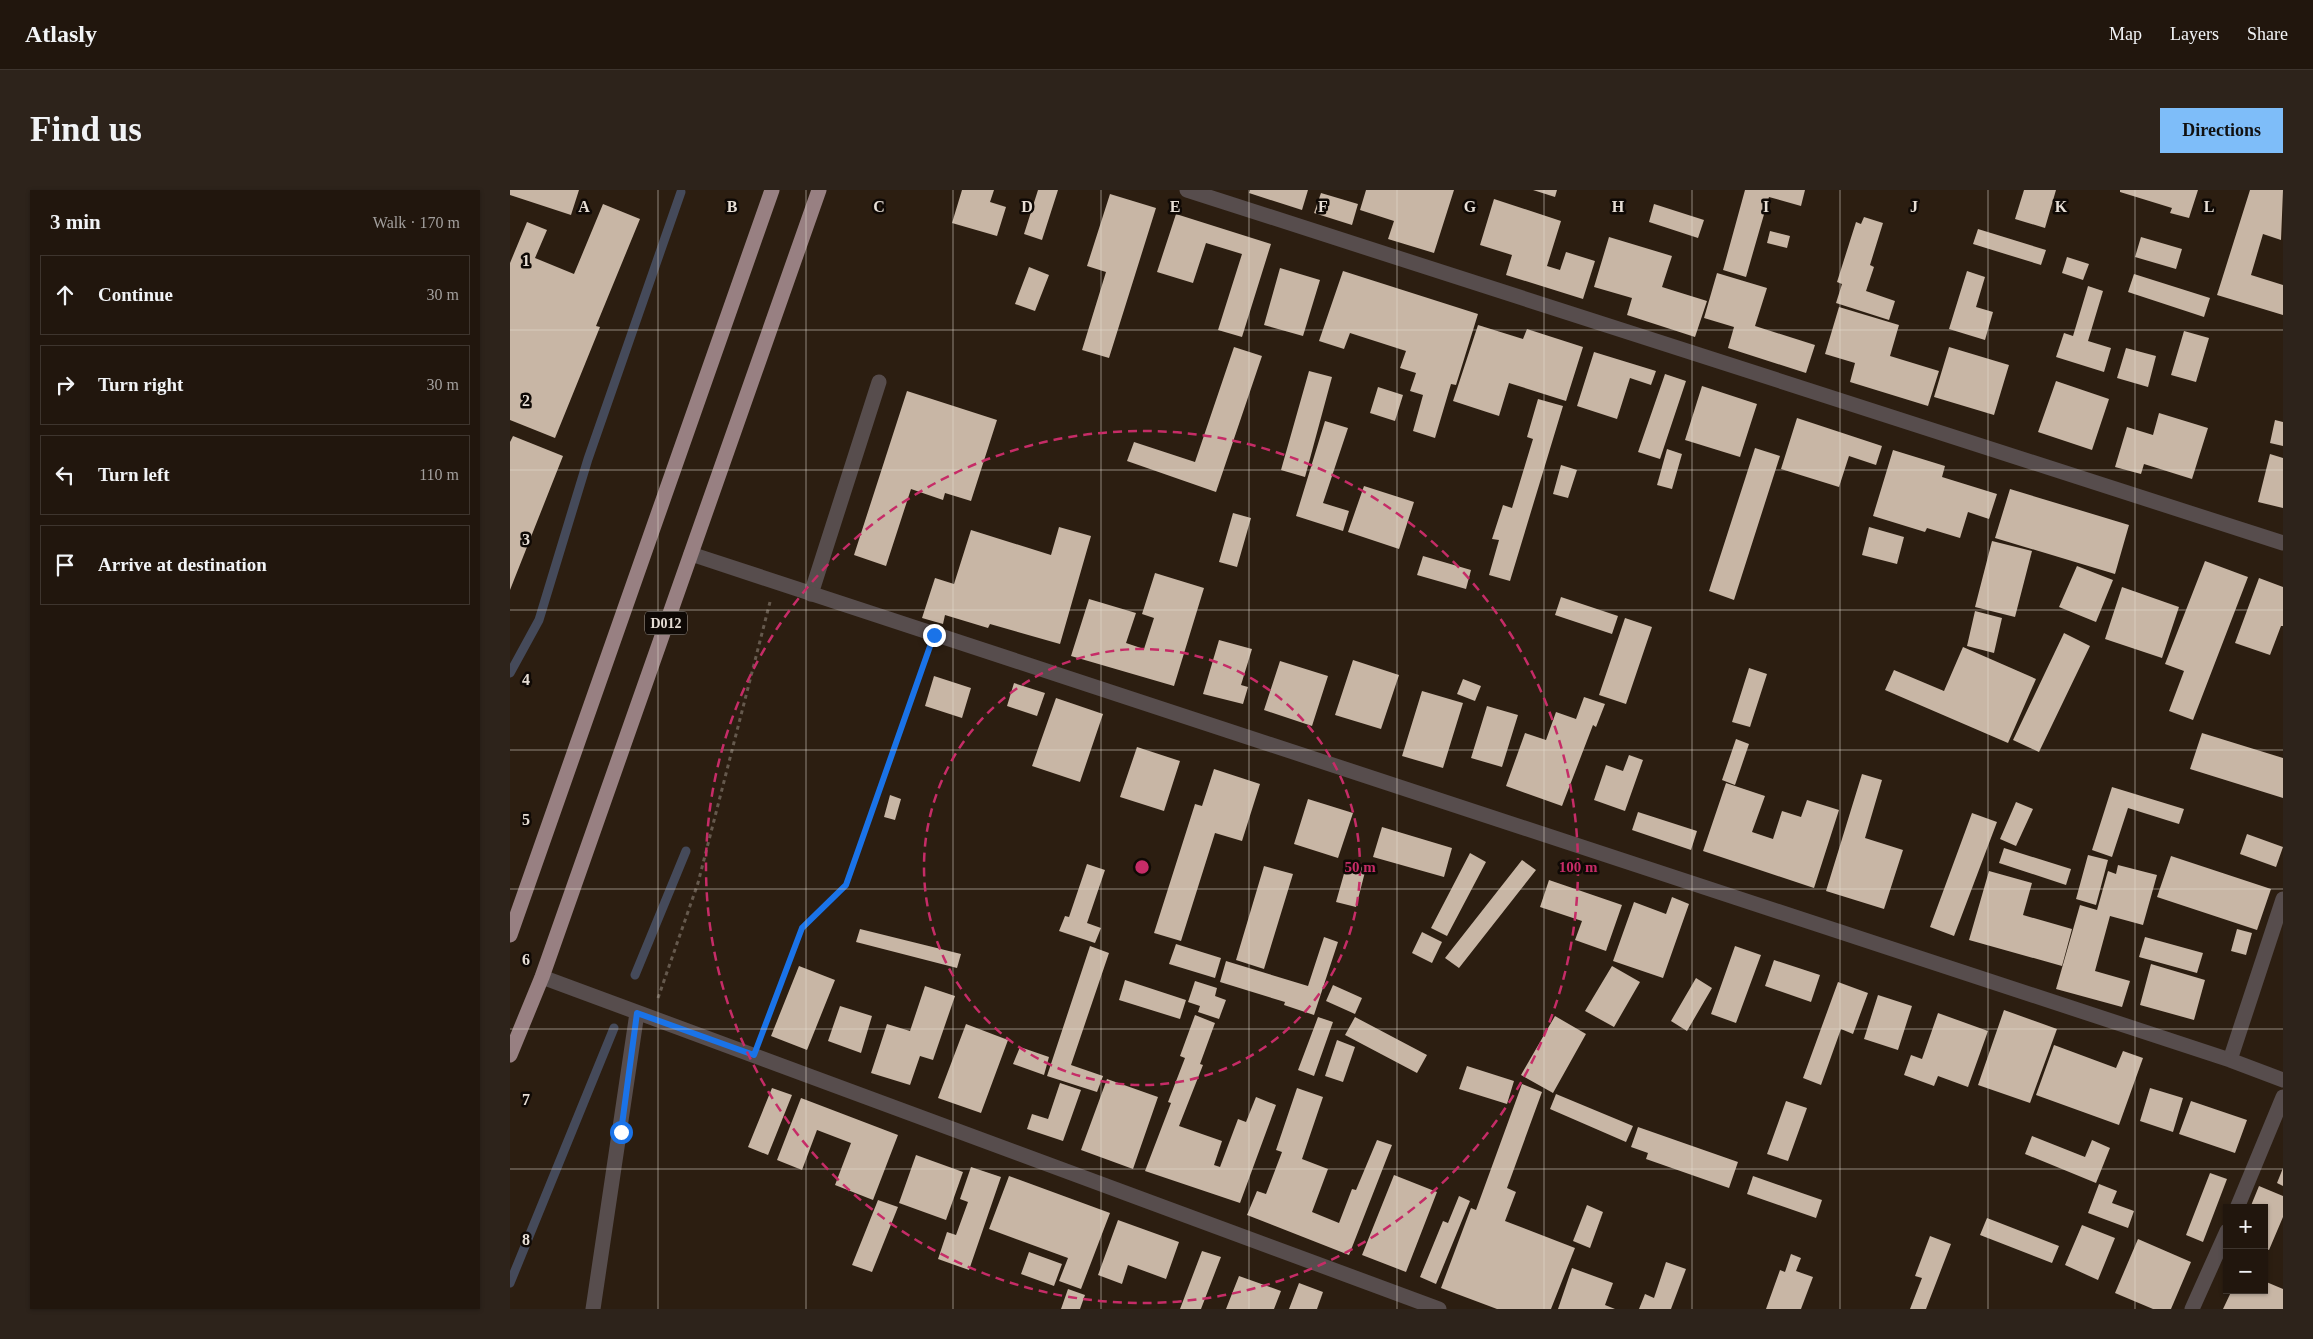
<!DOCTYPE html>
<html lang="en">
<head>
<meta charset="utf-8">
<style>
  body { margin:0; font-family:Georgia,serif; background:#2d231b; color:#f1f3f6 }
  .controls { position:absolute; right:15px; bottom:15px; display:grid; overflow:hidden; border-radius:0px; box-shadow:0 1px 4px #0004 }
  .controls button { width:45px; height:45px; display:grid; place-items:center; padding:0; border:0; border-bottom:1px solid #3e352e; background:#21160d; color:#f1f3f6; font:25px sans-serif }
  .stop { position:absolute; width:15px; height:15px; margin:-11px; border:4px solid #1a73e8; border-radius:50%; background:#fff }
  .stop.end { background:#1a73e8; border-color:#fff; box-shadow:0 1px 5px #0008 }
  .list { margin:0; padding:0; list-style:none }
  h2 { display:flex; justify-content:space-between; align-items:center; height:65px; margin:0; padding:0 20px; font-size:21px }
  h2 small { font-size:16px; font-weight:400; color:#a29f9d }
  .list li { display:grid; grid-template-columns:32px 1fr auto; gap:15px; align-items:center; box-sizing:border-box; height:80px; margin:0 10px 10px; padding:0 10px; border:1px solid #3e352e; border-radius:0px }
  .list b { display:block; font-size:19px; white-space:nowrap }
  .list em { font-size:16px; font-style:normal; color:#a29f9d }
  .icon { flex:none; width:28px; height:28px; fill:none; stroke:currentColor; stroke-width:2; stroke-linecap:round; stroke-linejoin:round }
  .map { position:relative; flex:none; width:1773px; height:1119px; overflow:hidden; border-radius:0px }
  header { display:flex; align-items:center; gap:30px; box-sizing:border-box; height:70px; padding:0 25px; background:#21160d; border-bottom:1px solid #3e352e }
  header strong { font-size:24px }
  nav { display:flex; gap:28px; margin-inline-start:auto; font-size:18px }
  .intro { display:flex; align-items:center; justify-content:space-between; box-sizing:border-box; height:120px; padding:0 30px }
  h1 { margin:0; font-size:35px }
  .button { padding:12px 22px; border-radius:0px; background:#7ebdf9; color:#111; font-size:18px; font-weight:700 }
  main { display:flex; gap:30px; padding:0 30px }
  aside { flex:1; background:#21160d; border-radius:0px; box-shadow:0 1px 4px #0004 }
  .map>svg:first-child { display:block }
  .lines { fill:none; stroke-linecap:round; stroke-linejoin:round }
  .stream { stroke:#454a5a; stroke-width:9 }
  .building { fill:#c8b6a5 }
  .path { stroke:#65594d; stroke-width:3; stroke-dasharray:4 4; stroke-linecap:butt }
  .service { stroke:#574d4d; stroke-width:15 }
  .minor { stroke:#574d4d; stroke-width:15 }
  .trunk { stroke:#988082; stroke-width:15 }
  .route { stroke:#1a73e8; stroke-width:6 }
  .grid { fill:none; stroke:#e7ded5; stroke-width:1; stroke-opacity:0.55 }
  .ring { fill:none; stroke:#c62c67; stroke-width:2.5; stroke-dasharray:9 6 }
  .labels { text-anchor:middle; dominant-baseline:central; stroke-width:5; stroke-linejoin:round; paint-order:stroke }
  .shield { fill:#0f0905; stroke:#a69e97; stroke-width:1 }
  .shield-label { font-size:14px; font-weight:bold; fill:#e7ded5 }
  .grid-label { font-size:16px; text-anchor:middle; font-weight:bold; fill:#e7ded5; stroke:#0f0905; stroke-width:5; stroke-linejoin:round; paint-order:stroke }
  .centre { fill:#c62c67; stroke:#0f0905; stroke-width:2.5 }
  .ring-label { font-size:15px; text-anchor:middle; font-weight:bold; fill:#c62c67; stroke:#0f0905; stroke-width:5; stroke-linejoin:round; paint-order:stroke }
</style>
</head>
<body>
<header>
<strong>Atlasly</strong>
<nav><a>Map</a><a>Layers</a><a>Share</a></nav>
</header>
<div class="intro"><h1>Find us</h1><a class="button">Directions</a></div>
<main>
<aside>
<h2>3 min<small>Walk · 170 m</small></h2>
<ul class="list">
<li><svg class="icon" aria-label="ahead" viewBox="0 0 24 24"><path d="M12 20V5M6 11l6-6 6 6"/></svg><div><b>Continue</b></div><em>30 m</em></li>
<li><svg class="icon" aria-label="right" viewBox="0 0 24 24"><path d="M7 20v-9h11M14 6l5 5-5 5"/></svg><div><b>Turn right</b></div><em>30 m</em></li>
<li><svg class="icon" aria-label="left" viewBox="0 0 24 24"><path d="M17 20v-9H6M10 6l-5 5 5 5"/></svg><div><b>Turn left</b></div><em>110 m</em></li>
<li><svg class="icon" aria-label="arrive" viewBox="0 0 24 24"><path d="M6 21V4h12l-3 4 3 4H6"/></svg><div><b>Arrive at destination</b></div></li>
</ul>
</aside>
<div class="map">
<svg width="1773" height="1119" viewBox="0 0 1773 1119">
  <rect width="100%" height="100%" fill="#2c1e11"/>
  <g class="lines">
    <path class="stream" d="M0,483L29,430L78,269L171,2
      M125,785L176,661
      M0,1093L104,838"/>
  </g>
  <path class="building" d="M0,0H69L61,25L0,5Z
    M452,0H484L480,12L496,17L487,46L442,33Z
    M528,0H548L532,50L514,44Z
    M740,0H798L792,20L739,3Z
    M856,0H944L924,63L878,49L884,31L850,20Z
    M1023,0H1047L1045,7Z
    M1235,0H1295L1291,16L1259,7L1236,87L1213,80Z
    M1514,0H1546L1535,38L1505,29Z
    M1610,0H1688L1679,28L1660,23L1662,18L1610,2Z
    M1740,0H1773L1771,50L1753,44L1741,85L1773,95V125L1707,105Z
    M811,3L848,14L842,35L804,23Z
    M600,4L646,18L599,168L572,160L596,82L577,76Z
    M984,9L1051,31L1037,76L1050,80L1056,62L1085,71L1073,109L996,85L1002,65L970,55Z
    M93,14L130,29L86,136L90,137L45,248L0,230V73L17,32L37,40L25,68L64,84Z
    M1144,14L1194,30L1188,48L1139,32Z
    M666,24L761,54L732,147L708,140L732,64L696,53L683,93L647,82Z
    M1354,27L1373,33L1360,75L1364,77L1356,101L1385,111L1379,130L1326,113L1332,94L1327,92L1346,32L1351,34Z
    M1468,39L1536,60L1531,75L1463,54Z
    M1260,41L1280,46L1277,58L1257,53Z
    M1099,47L1162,66L1152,97L1197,111L1185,147L1117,125L1122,108L1084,97Z
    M1631,47L1672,59L1666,79L1625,67Z
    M1557,67L1579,74L1573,90L1552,83Z
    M519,77L539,85L525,121L505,114Z
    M770,78L810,90L793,146L754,135Z
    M833,81L968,124L946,195L941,194L925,248L903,241L913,205L900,201L906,183L890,178L896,161L840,143L834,159L809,151Z
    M1457,81L1475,87L1466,117L1483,122L1475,150L1439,139Z
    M1207,83L1257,98L1245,136L1305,155L1296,183L1218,158L1224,137L1194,128Z
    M1624,84L1700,108L1694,127L1618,102Z
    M1578,96L1593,101L1578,151L1601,158L1594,182L1546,167L1554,143L1563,146Z
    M1329,117L1389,135L1380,166L1429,181L1418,216L1340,192L1345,173L1315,164Z
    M968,135L1013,149L1017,139L1073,157L1056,211L999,193L989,226L943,211Z
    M1674,141L1699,148L1686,192L1661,185Z
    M724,157L752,166L706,302L617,271L624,252L685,272Z
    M1439,157L1499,175L1484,225L1424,207Z
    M1616,158L1646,166L1638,197L1607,188Z
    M1084,162L1146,181L1141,195L1120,188L1107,229L1067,216Z
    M799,181L822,187L795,287L771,280Z
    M1155,184L1176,191L1150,269L1128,262Z
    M1546,191L1599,209L1582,260L1528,242Z
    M1192,196L1247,214L1230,267L1175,250Z
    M868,197L893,205L885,231L860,223Z
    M397,201L487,230L461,311L435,303L433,310L401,299L376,376L344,365Z
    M1028,209L1053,216L1000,391L979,385L989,350L982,349L993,315L1002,318L1023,249L1017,247Z
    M1649,223L1698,238L1682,289L1634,274L1631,284L1605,277L1617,237L1643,245Z
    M1287,228L1372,256L1366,275L1339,266L1329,297L1271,279Z
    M1765,230L1773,232V256L1760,253Z
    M815,231L838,238L813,313L839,321L833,341L786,326Z
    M3,246L53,266L0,400V252Z
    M1245,258L1270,266L1224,410L1199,401Z
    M1157,259L1172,264L1162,299L1147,295Z
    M1383,260L1435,276L1432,287L1487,304L1479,329L1458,322L1450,348L1417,338L1415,342L1363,326Z
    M1760,264L1773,268V318L1748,312Z
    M1051,275L1067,280L1058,308L1043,304Z
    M854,296L904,312L889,359L838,342Z
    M1500,299L1619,335L1605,384L1485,348Z
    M723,323L741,328L727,377L709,372Z
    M549,337L581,346L550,454L480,434L478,438L435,425L433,434L412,428L425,388L444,394L461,340L541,365Z
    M1359,337L1394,347L1387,374L1352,365Z
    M1482,351L1522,361L1505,427L1465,417Z
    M913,366L961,380L956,399L907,385Z
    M1695,371L1738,387L1683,530L1659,521L1674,481L1655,474Z
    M1567,376L1603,390L1586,432L1549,417Z
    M645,383L694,398L664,496L561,466L579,409L626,423L616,453L634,459L644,428L632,424Z
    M1749,388L1773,397V436H1771L1760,465L1725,453Z
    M1612,397L1669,417L1652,468L1595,449Z
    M1051,407L1108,426L1102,444L1045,425Z
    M1465,421L1492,428L1484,463L1457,456Z
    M1115,428L1142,437L1116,514L1089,505Z
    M1554,443L1580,456L1529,562L1503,550Z
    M709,450L742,459L731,495L738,497L733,514L693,504Z
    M1453,457L1526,489L1498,553L1375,500L1384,480L1434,501Z
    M843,470L889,485L871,539L825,525Z
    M770,471L818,486L802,536L754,520Z
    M1239,478L1257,484L1240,537L1222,532Z
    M424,486L461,498L452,528L415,516Z
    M953,489L971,496L965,511L947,504Z
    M504,493L535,503L527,526L497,516Z
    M912,501L953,513L933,578L892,566Z
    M1074,507L1095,514L1086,537L1083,535L1052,616L996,596L1015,543L1036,550L1046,522L1066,529Z
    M546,508L593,524L570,592L522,576Z
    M977,516L1008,525L992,577L961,568Z
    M1692,543L1773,568V608L1680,579Z
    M1226,549L1239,554L1225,595L1212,590Z
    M627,557L670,571L654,621L610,607Z
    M1119,565L1133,570L1115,621L1084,610L1096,575L1113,581Z
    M704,579L750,594L732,651L705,643L671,751L644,743L685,614L692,616Z
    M1352,584L1372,590L1355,648L1393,660L1374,719L1316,701Z
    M1216,593L1255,606L1242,642L1263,649L1272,621L1291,627L1297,610L1329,620L1304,698L1193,661Z
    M1602,597L1674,619L1669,634L1618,618L1602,667L1582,660Z
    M380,605L391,609L385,630L374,627Z
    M798,609L843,623L828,668L784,654Z
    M1506,612L1523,619L1506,656L1490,649Z
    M1128,622L1187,641L1181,660L1122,640Z
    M1462,623L1487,632L1444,746L1420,737Z
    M872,637L942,658L934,687L863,667Z
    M1737,644L1773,657L1766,677L1730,664Z
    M1494,658L1561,679L1556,695L1489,673Z
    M960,663L976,672L937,746L921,738Z
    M1578,665L1598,670L1586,715L1566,709Z
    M1661,666L1761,699L1747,740L1647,707Z
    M1012,670L1026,680L949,778L935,768Z
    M837,673L856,678L846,717L826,712Z
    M577,674L595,680L577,733L591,738L585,753L549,741L555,726L559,727Z
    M1608,675L1647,685L1633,735L1600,726L1585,781L1620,791L1612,817L1546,799L1570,715L1587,720L1598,681L1606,684Z
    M754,676L783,684L754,779L726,770Z
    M1479,681L1522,693L1513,725L1562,739L1552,776L1459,750Z
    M1039,690L1112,715L1096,761L1065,750L1072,731L1030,717Z
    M1162,707L1179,714L1153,788L1103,771L1124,712L1156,724Z
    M350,739L451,764L447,778L346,752Z
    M1727,739L1742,743L1736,765L1721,761Z
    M912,742L932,752L922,773L902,763Z
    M814,747L828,752L804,825L774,815L775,812L710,792L716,771L798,796Z
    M1635,747L1693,763L1687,783L1629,767Z
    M666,754L711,768L705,788L659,774Z
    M580,756L599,763L561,875L593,886L587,902L537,886Z
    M1225,756L1251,765L1226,833L1201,824Z
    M1264,770L1310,785L1301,812L1255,796Z
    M1641,774L1695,790L1684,830L1630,815Z
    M289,776L325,790L297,860L261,846Z
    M1102,776L1130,792L1104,837L1075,821Z
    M1186,788L1202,798L1177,841L1161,831Z
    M615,790L676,810L670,829L609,810Z
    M685,791L707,798L705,806L716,810L709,829L688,822L690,816L678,812Z
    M1328,792L1358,803L1343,844L1331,839L1311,895L1293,888Z
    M823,795L852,808L845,824L816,811Z
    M415,796L445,806L423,870L410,866L400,895L361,883L377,834L400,841Z
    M1368,805L1402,816L1388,860L1354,849Z
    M330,816L362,826L351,863L318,851Z
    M1494,820L1547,839L1520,913L1468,895Z
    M1428,823L1478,841L1458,897L1428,886L1424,896L1394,885L1401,865L1412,869Z
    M685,825L705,833L690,874L693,875L669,936L712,951L704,975L710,977L728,929L736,932L746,907L766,915L730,1013L635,981L661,913L658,912L675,868L670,866Z
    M1045,826L1076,844L1043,903L1011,885Z
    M808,827L823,832L804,886L788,880Z
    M845,827L917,865L907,883L835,845Z
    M456,834L498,850L471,923L428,908Z
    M827,850L845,857L833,892L815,886Z
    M1544,855L1606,878L1613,861L1633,868L1609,935L1526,905Z
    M510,857L539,867L534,885L503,874Z
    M957,876L1004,891L997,914L949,899Z
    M597,889L648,907L623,979L571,960Z
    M550,893L571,900L553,951L517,939L522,924L538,929Z
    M1012,894L1032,902L997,998L1006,1002L995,1031L1065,1058L1041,1119H987L931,1098L961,1018L966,1020Z
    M262,898L282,905L258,965L238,957Z
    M787,898L813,907L792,969L818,979L802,1022L829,1033L842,999L846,1000L867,950L882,955L839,1065L737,1025L747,1001L756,1004L772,962L766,960Z
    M1640,898L1673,908L1663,942L1630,931Z
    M1046,904L1123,936L1116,952L1040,919Z
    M291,908L388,945L363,1010L325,995L341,953L307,940L292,980L267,970Z
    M1276,911L1297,918L1278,971L1257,964Z
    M1681,911L1737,930L1725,963L1669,944Z
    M1128,937L1228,972L1219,998L1136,969L1138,963L1121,957Z
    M1522,946L1575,967L1582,950L1600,958L1586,993L1515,964Z
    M406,965L453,982L436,1030L389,1013Z
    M461,977L491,987L459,1080L428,1069L437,1042L446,1045L458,1012L450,1009Z
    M1773,978V996L1767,993Z
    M1700,983L1717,989L1693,1052L1676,1045Z
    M884,985L927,1002L896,1082L852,1065Z
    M499,986L600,1023L571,1099L549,1091L558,1068L479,1039Z
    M1243,986L1312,1010L1306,1028L1237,1004Z
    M1589,994L1607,1001L1602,1013L1624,1021L1618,1038L1578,1023Z
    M1749,996L1773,1006V1027L1759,1060L1754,1058V1018H1740Z
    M949,1006L960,1011L926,1094L910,1087L933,1031L938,1033Z
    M368,1010L388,1017L362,1082L342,1075Z
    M1077,1015L1093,1022L1080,1058L1063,1051Z
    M1477,1028L1549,1056L1542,1073L1470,1045Z
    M608,1030L669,1052L656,1089L618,1075L612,1094L588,1085Z
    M1572,1035L1605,1048L1588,1090L1555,1075Z
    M1420,1046L1441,1054L1416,1119H1400L1412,1088L1405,1086Z
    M1628,1049L1681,1072L1661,1119H1643L1605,1103Z
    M692,1061L711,1067L691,1119H670Z
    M519,1062L552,1074L544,1096L511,1084Z
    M1281,1064L1291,1068L1286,1081L1303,1087L1291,1119H1256L1270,1080L1275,1082Z
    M1156,1072L1176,1079L1161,1119H1129L1135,1104L1144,1108Z
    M1062,1078L1103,1093L1095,1115L1105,1119H1048Z
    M729,1086L771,1101L764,1119H716Z
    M1754,1091L1773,1099V1119H1713L1722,1100H1754Z
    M789,1093L813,1102L807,1119H779Z
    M558,1099L575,1105L570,1119H551Z"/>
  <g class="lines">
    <path class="path" d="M148,808L188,693L260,412
      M251,845L292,738L336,695L417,464"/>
    <path class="service" d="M301,404L369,192
      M83,1119L127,823"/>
    <path class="minor" d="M677,0L1773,353
      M181,364L1720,870L1773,890
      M32,787L929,1119
      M1720,870L1773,709
      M1727,1018L1773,907
      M1682,1119L1717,1041"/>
    <path class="trunk" d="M0,745L262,0
      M0,865L32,787L309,0"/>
  </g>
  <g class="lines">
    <path class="route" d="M111,942L127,823L244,865L292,738L336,695L424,445"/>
  </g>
  <path class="grid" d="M148,0V1119M296,0V1119M443,0V1119M591,0V1119M739,0V1119M887,0V1119M1034,0V1119M1182,0V1119M1330,0V1119M1478,0V1119M1625,0V1119M0,140H1773M0,280H1773M0,420H1773M0,560H1773M0,699H1773M0,839H1773M0,979H1773"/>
  <g class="ring">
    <circle cx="632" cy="677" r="218"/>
    <circle cx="632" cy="677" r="436"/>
  </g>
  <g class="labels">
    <rect class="shield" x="135" y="421.5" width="42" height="23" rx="4"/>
    <g class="shield-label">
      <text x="156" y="433">D012</text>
    </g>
  </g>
  <g class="grid-label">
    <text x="74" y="22">A</text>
    <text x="222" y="22">B</text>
    <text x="369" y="22">C</text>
    <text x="517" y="22">D</text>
    <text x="665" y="22">E</text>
    <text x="813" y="22">F</text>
    <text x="960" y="22">G</text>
    <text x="1108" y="22">H</text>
    <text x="1256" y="22">I</text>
    <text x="1404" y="22">J</text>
    <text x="1551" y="22">K</text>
    <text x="1699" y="22">L</text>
    <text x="16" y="76">1</text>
    <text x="16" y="216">2</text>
    <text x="16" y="355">3</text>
    <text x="16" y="495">4</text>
    <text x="16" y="635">5</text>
    <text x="16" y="775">6</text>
    <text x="16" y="915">7</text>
    <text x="16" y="1055">8</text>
  </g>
  <circle cx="632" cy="677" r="8" class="centre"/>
  <g class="ring-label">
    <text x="850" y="682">50 m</text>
    <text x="1068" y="682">100 m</text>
  </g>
</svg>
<div class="controls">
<button>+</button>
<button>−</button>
</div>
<div class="stop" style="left:111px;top:942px"></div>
<div class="stop end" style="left:424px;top:445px"></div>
</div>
</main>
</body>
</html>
